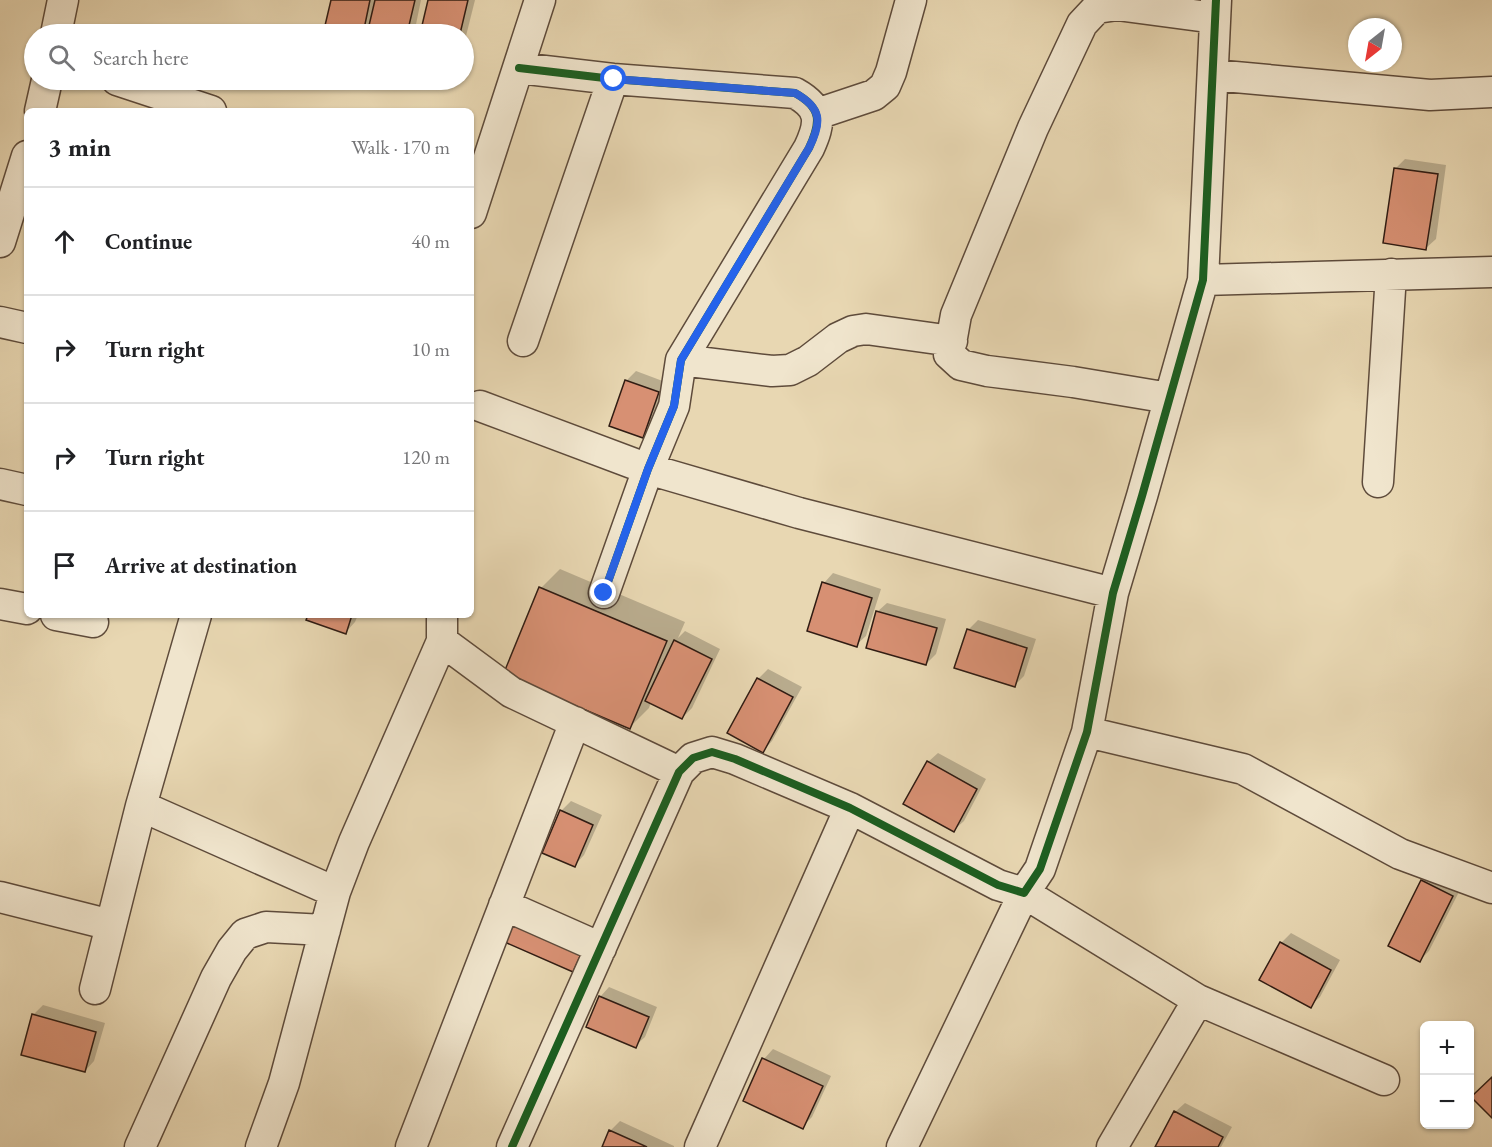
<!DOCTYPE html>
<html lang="en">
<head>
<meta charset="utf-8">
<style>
  body { margin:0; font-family:"EB Garamond",serif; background:#f2f2f2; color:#202124 }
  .controls { position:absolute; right:18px; bottom:18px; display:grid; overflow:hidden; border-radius:9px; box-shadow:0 2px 4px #0004 }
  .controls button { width:54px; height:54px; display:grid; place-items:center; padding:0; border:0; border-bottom:2px solid #e0e0e0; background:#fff; color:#202124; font:30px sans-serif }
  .compass { position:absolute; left:1348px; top:18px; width:54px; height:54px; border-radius:50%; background:#fff; box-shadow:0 2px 4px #0004; rotate:211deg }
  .stop { position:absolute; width:18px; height:18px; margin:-14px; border:4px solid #2563eb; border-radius:50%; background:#fff }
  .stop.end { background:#2563eb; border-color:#fff; box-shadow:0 2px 6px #0008 }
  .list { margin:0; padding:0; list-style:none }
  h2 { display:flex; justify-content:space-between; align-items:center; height:78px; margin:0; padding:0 24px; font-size:26px }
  h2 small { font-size:20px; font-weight:400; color:#757577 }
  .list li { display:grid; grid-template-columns:39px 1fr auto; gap:18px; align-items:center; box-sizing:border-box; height:108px; padding:0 24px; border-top:2px solid #e0e0e0 }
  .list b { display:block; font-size:22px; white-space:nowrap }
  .list em { font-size:20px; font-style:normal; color:#757577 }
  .icon { flex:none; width:33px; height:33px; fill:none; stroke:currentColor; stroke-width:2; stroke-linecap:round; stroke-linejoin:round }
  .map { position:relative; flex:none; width:1492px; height:1147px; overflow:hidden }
  .search { position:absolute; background:#fff; box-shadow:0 2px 4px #0004; left:24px; top:24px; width:450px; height:66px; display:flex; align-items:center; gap:15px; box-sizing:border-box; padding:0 21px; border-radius:33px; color:#757577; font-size:22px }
  .panel { position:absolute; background:#fff; box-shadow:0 2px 4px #0004; left:24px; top:108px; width:450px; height:510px; border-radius:9px }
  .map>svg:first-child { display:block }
  .shadow { fill:#0003 }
  .building { fill:#d79073; stroke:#301c13; stroke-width:1.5 }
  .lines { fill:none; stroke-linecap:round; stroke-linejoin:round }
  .minor-casing { stroke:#5e4b3b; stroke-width:33 }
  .minor { stroke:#f0e5cd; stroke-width:30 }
  .cycleway-casing { stroke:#f0e5cd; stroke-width:11 }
  .cycleway { stroke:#1b5e20; stroke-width:8 }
  .route { stroke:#2563eb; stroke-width:8 }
</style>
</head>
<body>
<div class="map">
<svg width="1492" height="1147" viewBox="0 0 1492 1147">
  <rect width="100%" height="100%" fill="#e8d7b2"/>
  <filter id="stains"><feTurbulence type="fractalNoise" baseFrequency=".00333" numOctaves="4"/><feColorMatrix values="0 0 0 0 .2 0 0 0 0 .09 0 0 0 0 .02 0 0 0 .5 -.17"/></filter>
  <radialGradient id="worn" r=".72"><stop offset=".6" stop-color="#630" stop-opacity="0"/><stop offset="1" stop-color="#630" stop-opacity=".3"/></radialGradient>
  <path class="shadow" d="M332,0H421L414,34H369V31L366,34H334L325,32Z
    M429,0H475L464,44V34H422Z
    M1405,159L1446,165L1436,239L1426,248L1396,168Z
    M636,371L668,383L652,427L642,436L626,381Z
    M560,569L685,622L678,638L685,631L720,649L692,708L682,718L651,702L649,708L630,727L541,588Z
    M833,573L881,589L866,636L856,645L824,583Z
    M887,603L946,619L936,654L926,664L877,612Z
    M310,615H358L355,622L346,632Z
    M978,620L1036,639L1024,676L1015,685L968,630Z
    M768,669L802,687L772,741L763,751L758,679Z
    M938,753L986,779L964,821L954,830L928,762Z
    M571,801L602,815L584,855L575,865L561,811Z
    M1432,871L1462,886L1429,951L1419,961L1423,881Z
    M1291,933L1340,960L1320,997L1310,1006L1261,980L1281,943Z
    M609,987L657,1007L645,1037L635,1046L600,997Z
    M43,1005L105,1023L94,1061L85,1071L33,1015Z
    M773,1049L831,1076L812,1117L802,1127L745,1100L764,1059Z
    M1185,1103L1232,1127L1221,1147H1157L1175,1112Z
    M620,1121L674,1146V1147H603L610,1131Z"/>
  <path class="building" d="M331,0H370L363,34H323Z
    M375,0H415L407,34H367Z
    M428,0H468L460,34H420Z
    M1394,168L1438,174L1426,250L1383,243Z
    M625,380L659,392L643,438L609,426Z
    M822,582L872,598L857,647L807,631Z
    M539,587L667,641L630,729L503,675Z
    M876,611L937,628L926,665L866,648Z
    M308,615H352L346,634L306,620Z
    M967,629L1027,648L1015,687L954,668Z
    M674,640L712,659L682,719L645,701Z
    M757,678L793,697L763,753L727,733Z
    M927,761L977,789L954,832L903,804Z
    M560,810L593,825L575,867L542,853Z
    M1421,880L1453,896L1420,962L1388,946Z
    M508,921L582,952L573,972L500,940Z
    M1280,942L1331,970L1311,1008L1259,980Z
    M599,996L649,1017L636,1048L586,1027Z
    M32,1014L96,1032L85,1072L21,1055Z
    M762,1058L823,1086L803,1129L743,1101Z
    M1492,1077V1118L1471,1097Z
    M1174,1111L1223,1137L1218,1147H1155Z
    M609,1130L647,1147H602Z"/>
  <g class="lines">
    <g class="minor-casing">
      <path id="minor" d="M56,34L63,0
        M519,68L613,79L795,93C822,108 821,122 809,148L681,360L674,406L648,469L604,593
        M1213,75L1430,95L1492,92
        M117,80L211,111
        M40,111L47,80
        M817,114L874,95L885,86L891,72L911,0
        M471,213L540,0
        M0,242L27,156
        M1203,280L1492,272
        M0,322L27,328
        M523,341L613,79
        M681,360L772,371L790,370L808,361L838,338L853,331L866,329L952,341
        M1169,398L1073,382L987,371L961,365L949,354L956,315L1033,128L1082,24L1097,8L1117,5L1215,18
        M480,406L648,469L799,513L1113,593
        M1378,482L1391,274
        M0,484L27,490
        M0,604L27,609
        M56,615L93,622
        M442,641L511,692L679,772
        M1087,732L1243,769L1400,854L1492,888
        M141,806L335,892
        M0,897L111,925
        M504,905L601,948
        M95,989L141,806L196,615
        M1198,1000L1384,1080
        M140,1147L216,978L232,950L245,934L266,927L325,930
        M261,1147L284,1083L335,892L354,842L442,641V615
        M411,1147L575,722
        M512,1147L679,772L693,758L712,752L735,759L850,808L998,885L1024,893L1040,869L1087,732L1113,593L1142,496L1203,280L1216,0
        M700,1147L850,808
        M902,1147L1024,893L1198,1000L1112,1147"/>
    </g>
    <use href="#minor" class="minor"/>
    <g class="cycleway-casing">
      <path id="cycleway" d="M519,68L613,79L795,93C822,108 821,122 809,148L681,360L674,406L648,469L604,593
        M512,1147L679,772L693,758L712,752L735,759L850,808L998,885L1024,893L1040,869L1087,732L1113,593L1142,496L1203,280L1216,0"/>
    </g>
    <use href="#cycleway" class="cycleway"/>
  </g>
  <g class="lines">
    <path class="route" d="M604,593L648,469L674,406L681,360L809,148C822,122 822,108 795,93L614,79"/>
  </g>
  <rect width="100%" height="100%" filter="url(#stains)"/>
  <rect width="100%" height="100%" fill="url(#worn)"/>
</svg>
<div class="controls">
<button>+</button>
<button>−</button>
</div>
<svg class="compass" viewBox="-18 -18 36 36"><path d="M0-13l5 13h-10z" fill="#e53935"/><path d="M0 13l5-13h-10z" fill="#757577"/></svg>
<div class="stop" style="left:614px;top:79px"></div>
<div class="stop end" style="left:604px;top:593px"></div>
<div class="search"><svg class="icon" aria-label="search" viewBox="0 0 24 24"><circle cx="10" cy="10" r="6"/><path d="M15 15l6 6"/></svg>Search here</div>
<section class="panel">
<h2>3 min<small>Walk · 170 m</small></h2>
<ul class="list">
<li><svg class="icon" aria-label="ahead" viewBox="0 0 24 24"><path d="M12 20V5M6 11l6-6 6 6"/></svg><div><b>Continue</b></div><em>40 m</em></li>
<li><svg class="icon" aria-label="right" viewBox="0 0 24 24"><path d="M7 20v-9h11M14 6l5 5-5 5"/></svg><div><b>Turn right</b></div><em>10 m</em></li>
<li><svg class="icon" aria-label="right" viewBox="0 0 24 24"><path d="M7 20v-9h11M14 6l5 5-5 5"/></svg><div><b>Turn right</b></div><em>120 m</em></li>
<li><svg class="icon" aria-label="arrive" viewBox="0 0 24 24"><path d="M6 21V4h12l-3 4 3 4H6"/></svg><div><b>Arrive at destination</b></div></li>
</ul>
</section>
</div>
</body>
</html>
